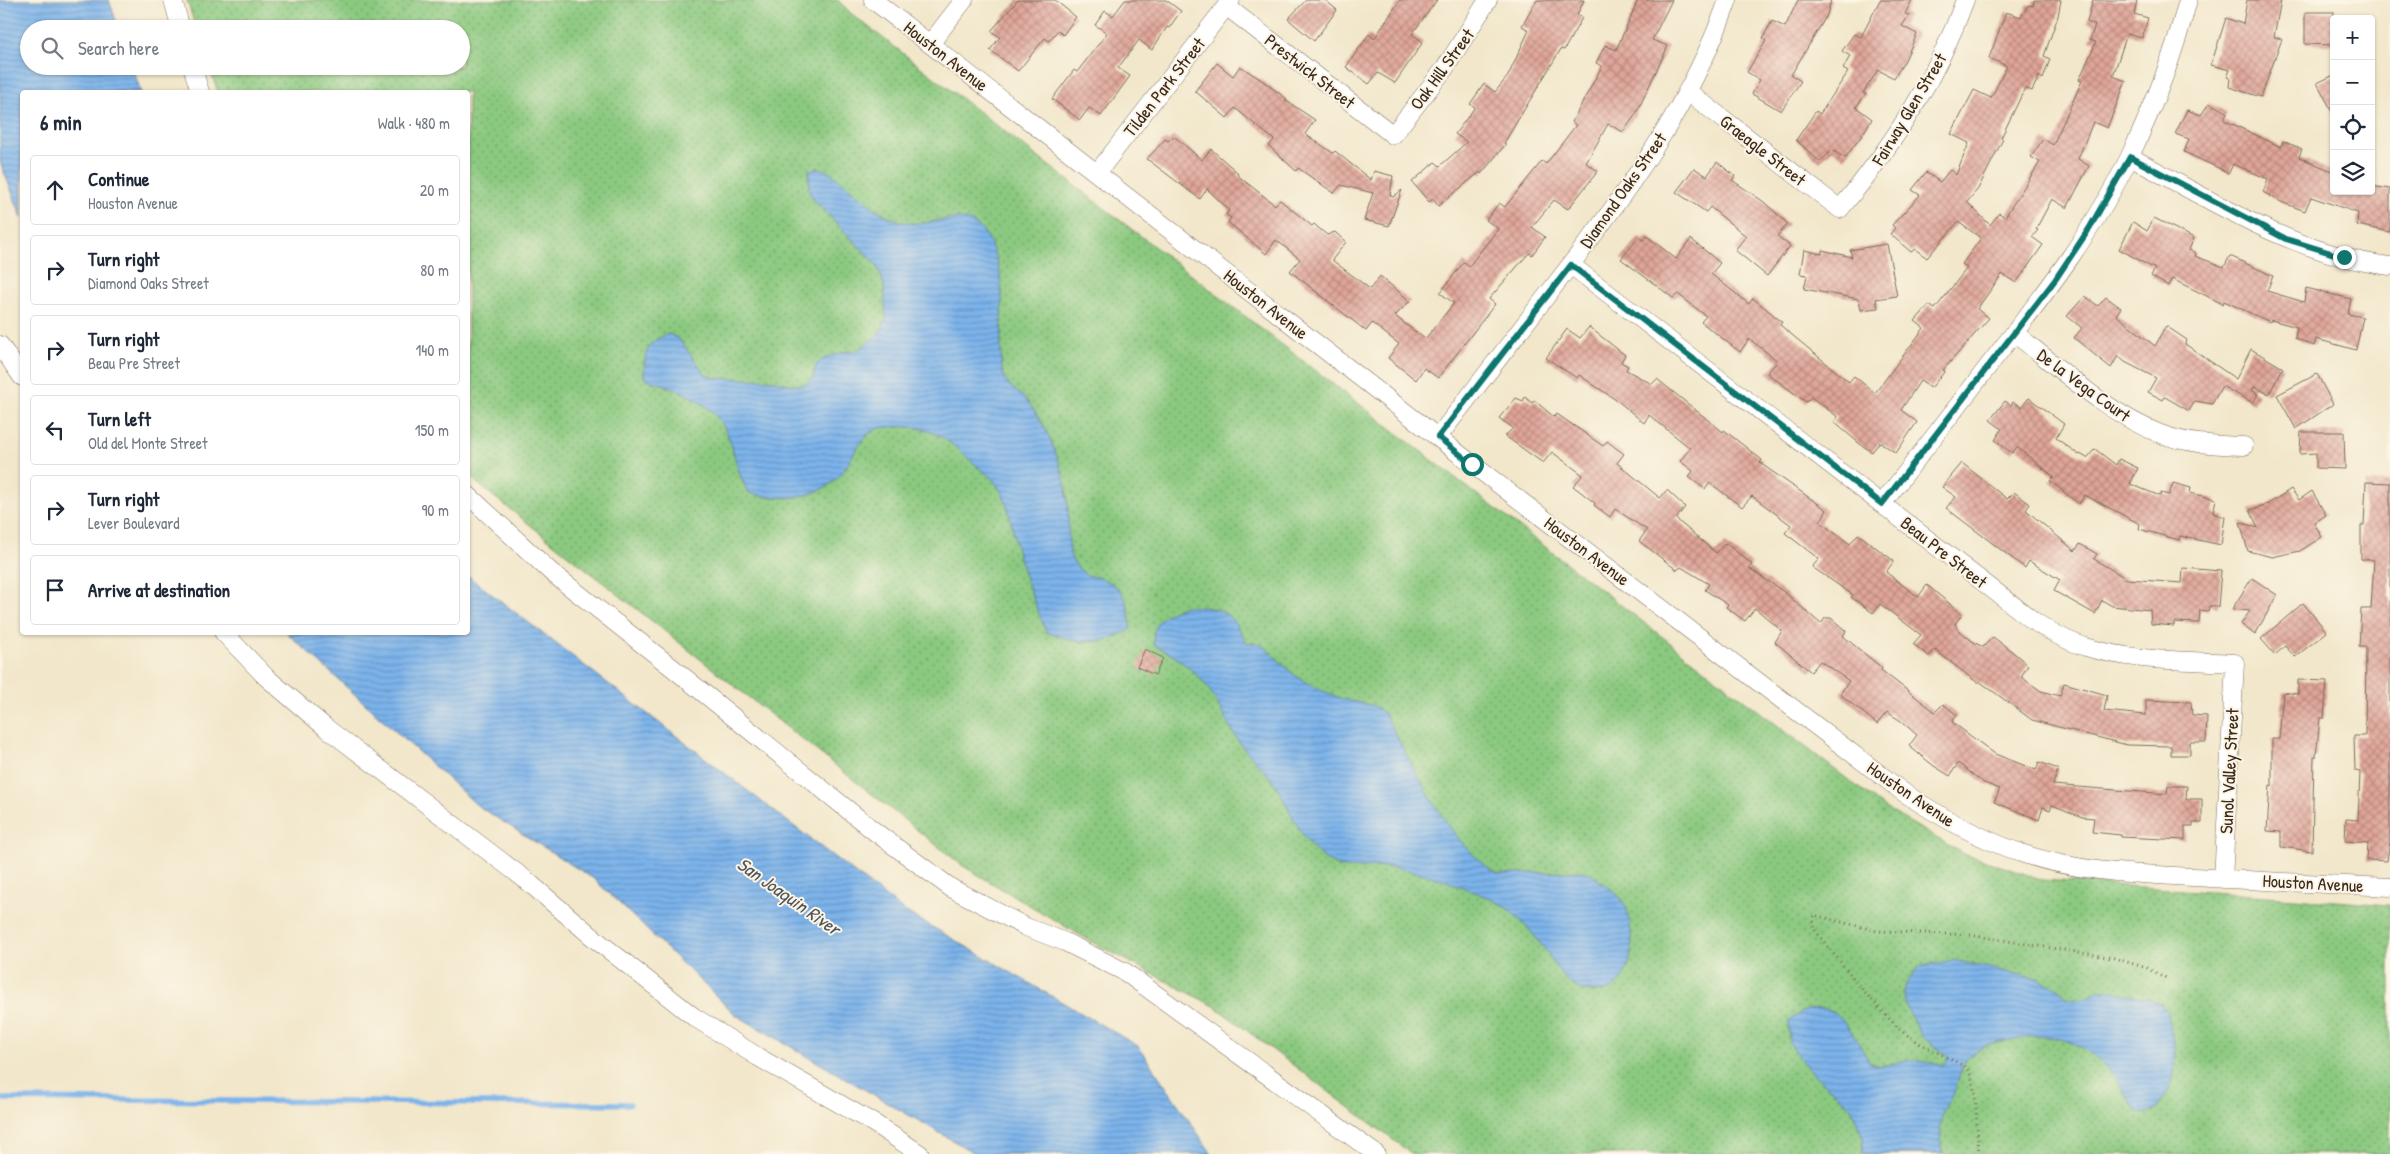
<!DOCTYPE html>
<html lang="en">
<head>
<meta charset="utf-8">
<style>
  body { margin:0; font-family:"Patrick Hand",sans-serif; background:#f2f2f3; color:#1f2937 }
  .controls { position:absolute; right:15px; top:15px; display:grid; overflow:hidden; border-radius:5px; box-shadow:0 1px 4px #0004 }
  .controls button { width:45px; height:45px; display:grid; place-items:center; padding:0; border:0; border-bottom:1px solid #e0e1e3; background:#fff; color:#1f2937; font:25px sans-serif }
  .stop { position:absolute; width:15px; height:15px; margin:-11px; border:4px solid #0f766e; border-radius:50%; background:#fff }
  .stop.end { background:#0f766e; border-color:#fff; box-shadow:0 1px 5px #0008 }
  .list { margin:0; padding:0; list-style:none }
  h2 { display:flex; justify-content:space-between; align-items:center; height:65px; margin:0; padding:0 20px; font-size:21px }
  h2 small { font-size:16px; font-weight:400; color:#747a83 }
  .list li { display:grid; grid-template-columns:32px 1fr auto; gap:15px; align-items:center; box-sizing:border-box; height:70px; margin:0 10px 10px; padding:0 10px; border:1px solid #e0e1e3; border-radius:5px }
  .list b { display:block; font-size:19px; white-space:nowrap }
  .list p { margin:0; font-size:16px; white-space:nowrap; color:#747a83 }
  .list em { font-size:16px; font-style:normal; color:#747a83 }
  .icon { flex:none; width:28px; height:28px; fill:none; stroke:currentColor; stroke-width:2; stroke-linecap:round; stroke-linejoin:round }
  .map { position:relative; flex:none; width:2390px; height:1154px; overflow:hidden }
  .search { position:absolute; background:#fff; box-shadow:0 1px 4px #0004; left:20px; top:20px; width:450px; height:55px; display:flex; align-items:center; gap:12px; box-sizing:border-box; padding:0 18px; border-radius:28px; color:#747a83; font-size:19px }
  .panel { position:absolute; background:#fff; box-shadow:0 1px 4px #0004; left:20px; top:90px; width:450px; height:545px; border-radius:5px }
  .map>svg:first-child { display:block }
  .grass { fill:url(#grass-dots); stroke:#637a4f }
  .water { fill:url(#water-rules); stroke:#5b6e84 }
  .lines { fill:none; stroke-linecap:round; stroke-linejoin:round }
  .stream { stroke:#7bb3eb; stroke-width:5.5 }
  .building { fill:url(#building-cross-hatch) }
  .minor-casing { stroke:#7b6c5b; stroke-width:19 }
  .path { stroke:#7b6c5b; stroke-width:3; stroke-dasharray:1 4; stroke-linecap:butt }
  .minor { stroke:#fff; stroke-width:18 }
  .route { stroke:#0f766e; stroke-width:6 }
  .labels { text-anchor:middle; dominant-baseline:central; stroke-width:4; stroke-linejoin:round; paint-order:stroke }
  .street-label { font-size:18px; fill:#3b2a1e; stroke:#fcf5e5 }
  .water-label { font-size:19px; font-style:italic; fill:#4e535c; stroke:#fcf5e5 }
</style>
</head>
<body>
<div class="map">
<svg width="2390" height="1154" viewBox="0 0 2390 1154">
  <defs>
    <pattern id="grass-dots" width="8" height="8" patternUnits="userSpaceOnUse" patternTransform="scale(1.25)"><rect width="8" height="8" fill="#8bc980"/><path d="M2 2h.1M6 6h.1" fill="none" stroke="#73a368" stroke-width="1.8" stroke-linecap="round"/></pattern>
    <pattern id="water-rules" width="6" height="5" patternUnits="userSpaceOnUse" patternTransform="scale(1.25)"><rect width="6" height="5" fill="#7bb3eb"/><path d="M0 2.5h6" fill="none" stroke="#6692be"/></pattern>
    <pattern id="building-cross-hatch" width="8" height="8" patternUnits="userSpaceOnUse" patternTransform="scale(1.25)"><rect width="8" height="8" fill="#e0a59a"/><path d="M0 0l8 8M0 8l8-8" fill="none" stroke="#b7877d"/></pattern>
  </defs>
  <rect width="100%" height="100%" fill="#fcf5e5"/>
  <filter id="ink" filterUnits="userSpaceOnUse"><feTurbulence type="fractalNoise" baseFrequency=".02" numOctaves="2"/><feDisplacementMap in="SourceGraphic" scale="10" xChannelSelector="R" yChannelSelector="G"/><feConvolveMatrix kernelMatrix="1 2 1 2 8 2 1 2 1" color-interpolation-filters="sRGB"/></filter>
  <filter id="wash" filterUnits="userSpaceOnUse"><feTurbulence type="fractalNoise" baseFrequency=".0096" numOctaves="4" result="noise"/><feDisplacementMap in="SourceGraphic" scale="20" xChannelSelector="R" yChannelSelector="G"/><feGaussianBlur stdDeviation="1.12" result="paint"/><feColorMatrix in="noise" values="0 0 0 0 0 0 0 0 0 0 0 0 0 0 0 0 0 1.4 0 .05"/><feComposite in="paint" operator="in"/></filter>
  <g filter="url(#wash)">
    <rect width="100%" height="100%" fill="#f2e7cb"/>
    <path class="grass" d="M187,0H838L853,15L1885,808L1964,854L2044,880L2390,905V1154H1412L1214,1006L1090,941L963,866L478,484L468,473V92H218L209,66H461V29H196Z"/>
    <path class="water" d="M0,0H109L119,29H29V66H132L141,92H22V218L0,162Z
      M821,168C850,182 871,214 903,222C934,230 962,202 987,236C990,240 992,248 994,253C1005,281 1002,310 1001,339C1001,351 1000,365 1004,377C1007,386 1021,394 1027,401C1043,420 1053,444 1061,468C1065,479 1067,493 1068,505C1069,518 1067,552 1073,561C1089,583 1089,572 1107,581C1128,591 1129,609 1131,629C1099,647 1079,644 1046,632C1037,607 1026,582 1019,557C1012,535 1011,504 997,485C993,478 984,472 978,467C957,448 937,427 907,427C896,427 880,425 871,432C856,443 852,461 840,475C817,501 780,501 749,493C732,468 736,433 712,412C700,400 681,391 665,385C656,382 651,382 644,377C645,354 644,342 669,334L679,339L706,375L716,378L772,380L794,385H804L813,378L816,365L825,358L847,351H857L875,337L882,329L886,319L884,285L877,265L814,200L809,192V170Z
      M468,576L903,910L1138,1046L1212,1154H976L736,1015L594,879L478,806L287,633L468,632Z
      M1185,606C1221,608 1229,608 1246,642L1261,644L1293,674L1312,686L1342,699L1374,706L1384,713C1412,762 1448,846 1498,874C1521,873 1543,873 1566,872C1572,872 1581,870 1587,872C1592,873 1597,879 1601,882C1625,898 1628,905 1631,933C1633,952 1630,971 1617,985C1610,991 1602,992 1593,992C1565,992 1556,962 1540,943C1530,930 1519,917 1505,907C1483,892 1416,869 1389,867C1364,865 1346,876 1324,858C1299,839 1291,809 1275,784C1265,769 1250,757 1239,742C1226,724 1219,701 1205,684C1192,668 1173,654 1154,645C1151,622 1164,613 1185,606Z
      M1953,960L2039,979L2059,989L2066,997L2076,999L2088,997L2097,990H2107L2151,999L2161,1004L2168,1014L2176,1058L2170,1090L2156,1109L2147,1114L2136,1112C2109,1059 2073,1025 2010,1040C1992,1044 1978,1046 1966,1060C1959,1068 1959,1083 1954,1092C1951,1099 1945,1105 1943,1112C1939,1125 1941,1141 1942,1154H1862L1863,1138L1851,1107L1809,1070L1789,1043V1021C1832,986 1851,1031 1870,1063L1880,1066L1912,1060L1944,1065L1948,1056L1921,1036L1906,1006L1904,994L1906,984L1919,967Z"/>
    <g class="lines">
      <path class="stream" d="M0,1099L630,1104"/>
    </g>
    <g id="blocks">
      <path class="building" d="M1018,0H1055L1076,17L1063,35L1058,30L1049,41L1045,38L1018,71L990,50L1000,37L991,31Z
        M1125,0H1166L1181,11L1169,28L1167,27L1152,50L1139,40L1118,68L1130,76L1101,116L1089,108L1080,120L1052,99L1074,70L1077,72L1107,33L1095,25L1105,11L1113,16Z
        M1306,0H1325L1337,10L1314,41L1288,19Z
        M1400,0H1437L1412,34L1423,42L1395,83L1378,73L1369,84L1346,67L1369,34L1374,39Z
        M1537,0H1584L1577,15L1582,18L1564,50L1561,49L1504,143L1506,144L1481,174L1480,172L1438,206L1433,199L1429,202L1412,182L1435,162L1440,166L1467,142L1455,134L1475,107L1470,104L1484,84L1495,92L1508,76L1529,30L1522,26Z
        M1638,0H1672L1652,40L1668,46L1636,114L1623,132L1608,124L1586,163L1598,171L1568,209L1554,200L1532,227L1545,237L1532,255L1529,253L1489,299L1495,304L1438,378L1424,368L1416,380L1388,358L1399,344L1372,323L1366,331L1290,271L1300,259L1276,240L1266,254L1228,222L1231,218L1226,215L1229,210L1207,189L1200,199L1147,159L1165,139L1168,141L1174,136L1202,160L1211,149L1238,173L1237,175L1275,205L1280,200L1312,226L1314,224L1327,235L1335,232L1346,242L1332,260L1370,289L1380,276L1410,301L1395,316L1425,339L1454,303L1440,293L1464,262L1469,266L1498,229L1486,220L1499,203L1505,207L1542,161L1546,164L1576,125L1572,122L1602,66L1596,63L1605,45L1616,50Z
        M1798,0H1831L1827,15L1791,75L1801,81L1781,111L1752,94L1760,80L1747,72L1766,41L1763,38L1772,21L1785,27Z
        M1880,0H1912L1905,14L1909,15L1902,26L1917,34L1904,62L1894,78L1878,70L1863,93L1866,94L1856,107L1872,119L1862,135L1845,158L1832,150L1820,162L1796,140L1816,111L1820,114L1848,72L1843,69L1850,56L1842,51L1854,34L1861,37Z
        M2034,0H2061L2058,16L2044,56L2050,59L2043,79L2039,76L2032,91L2025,88L2001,138L2003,139L1978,189L1967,202L1990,225L1999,213L2005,217L2040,162L2031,157L2043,139L2053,145L2082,81L2079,80L2096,42L2090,40L2095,25L2087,22L2093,0H2137L2134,14L2148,18L2142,38L2127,34L2113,76L2126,81L2107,128L2093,122L2078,159L2089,166L2067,208L2052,199L2036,229L2038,230L2032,237L2043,245L2016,283L2002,274L1977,309L1989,318L1943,370L1945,371L1931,388L1920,381L1901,410L1917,422L1896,453L1880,442L1872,452L1860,444L1834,422L1838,417L1811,397L1806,402L1767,373L1778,361L1749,339L1740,352L1701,322L1706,316L1678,294L1673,298L1621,259L1639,237L1643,240L1647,236L1676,259L1691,239L1720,263L1711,274L1749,304L1753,298L1782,322L1780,325L1849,382L1854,376L1875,393L1924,328L1915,321L1929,305L1935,309L1967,268L1962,264L1981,238L1958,222L1927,258L1915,249L1911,252L1890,234L1895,228L1892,225L1920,195L1912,190L1926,172L1940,182L1950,170L1956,175L1969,143L1951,134L1974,90L1991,98L2007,66L1989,58L2006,12L2021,17L2028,5L2033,6Z
        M2247,0H2281L2274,37L2282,39L2261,97L2229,87L2230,78L2227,77L2230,70L2211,65L2226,18L2243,24Z
        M2305,12H2334V45L2305,44Z
        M1217,63L1233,76L1240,66L1263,81L1287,99L1285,100L1315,120L1305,134L1333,153L1335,151L1371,180L1374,171L1393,176L1390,195L1393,197L1402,190L1389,226L1364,220L1373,193L1341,185L1334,193L1298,168L1296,171L1269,146L1274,140L1235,108L1227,118L1195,91Z
        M2334,75V115L2317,83Z
        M2209,103L2227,112L2224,120L2281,147L2283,141L2302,149L2299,157L2334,172V191H2371V186L2390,189V232L2357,225L2358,213L2311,197L2305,211L2281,202L2263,192L2268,179L2233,164L2229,173L2184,152L2189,139L2175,134L2187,110L2201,115Z
        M1717,162L1735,176L1732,180L1764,202L1788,224L1777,236L1790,246L1767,276L1735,250L1746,236L1710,207L1706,212L1676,192L1694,168L1707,176Z
        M2154,218L2194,238L2189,250L2196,253L2195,256L2224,267L2230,256L2273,276L2267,291L2304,302L2306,288L2351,299L2348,314L2363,317L2356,350L2316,339L2314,346L2295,338L2297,327L2271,320L2270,322L2224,301L2223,304L2172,279L2168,286L2151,276L2155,269L2119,249L2133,222L2147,231Z
        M1887,244L1897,296L1876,299L1878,308L1861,310L1859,299L1804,289L1807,275L1800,274L1804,250L1822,254V250L1852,257L1850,250Z
        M2085,296L2098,306L2106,297L2121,308L2116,315L2155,346L2166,326L2187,340L2185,344L2236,379L2251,349L2283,368L2269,394L2254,387L2252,390L2258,394L2253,403L2222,386L2212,404L2195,401L2189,411L2165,397L2163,400L2148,392L2156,378L2125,362L2118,356L2111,368L2074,338L2082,328L2067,316Z
        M1589,327L1625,355L1621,362L1628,366L1626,370L1652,384L1657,379L1723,432L1724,430L1762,460L1760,463L1827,510L1820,522L1850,544L1858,534L1894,561L1886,572L1918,597L1927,585L1962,614L1955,624L1959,630L1972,641L1983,647L1993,637L2014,653L2028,665L2021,677L2041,691L2060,696L2064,683L2107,695L2104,711L2146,715V700L2191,702L2192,715L2207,716L2206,742H2190V755H2171V746L2127,745L2032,720L1979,681L1978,683L1935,650L1929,656L1913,644L1921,635L1880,604L1873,613L1851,597L1853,595L1812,567L1819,559L1785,533L1791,525L1752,496L1742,507L1710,483L1705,489L1689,477L1693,471L1680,461L1690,448L1649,415L1644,423L1619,402L1579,375L1577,378L1546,358L1567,329L1580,338Z
        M2317,374L2333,404L2296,429L2277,395Z
        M1525,397L1532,403L1534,400L1554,417L1557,414L1603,446L1607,441L1624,454L1617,463L1660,498L1667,490L1685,507L1676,519L1716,553L1725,543L1752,564L1749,568L1784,592L1821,624L1825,618H1831L1846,631L1843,636L1882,668L1881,670L1935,712L1943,704L1957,715L1952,722L1995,754L2036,770L2039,762L2058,769L2053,785L2167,794L2168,786H2187L2186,799H2202V823H2193V826H2185V840L2121,837V835L2092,832L2094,818L2082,817L2052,805L2050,810L2043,807L2039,820L1994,802L2000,789L1984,783L1958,763L1950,776L1934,766L1909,746L1917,735L1901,721L1887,712L1877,724L1840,694L1849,681L1820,661L1811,672L1775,642L1782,631L1755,608L1745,621L1726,607L1728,605L1705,590L1709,584L1681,567L1677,570L1639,541L1647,530L1615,509L1610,517L1594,505L1595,503L1573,486L1583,475L1552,452L1543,463L1505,436L1513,428L1499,418L1516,398L1523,401Z
        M2029,398L2064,424L2056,438L2079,455L2080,454L2087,458L2095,449L2116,465L2119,459L2138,468L2130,484L2160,496L2161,493L2169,495L2173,483L2191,488L2190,493L2216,499L2213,513L2225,517L2221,545L2180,536L2179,540L2139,529L2140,524L2085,495L2079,504L2050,481L2054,477L2017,447L2012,453L1995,440L2002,429L1990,420L2005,401L2011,406L2013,402L2021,407Z
        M2301,432H2344L2345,469L2316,468V453L2300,454Z
        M1962,463L2007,499L2014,492L2030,504L2026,510L2075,551L2080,544L2097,554L2094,559L2127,579L2182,583L2183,568L2221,571L2218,607L2209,606L2208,611L2200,610L2199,623L2174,622V626L2151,624L2150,610L2112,606L2102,600L2095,614L2054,591L2060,580L2029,561L2025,568L1946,508L1956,497L1942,487Z
        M2366,482L2390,483V842L2387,861L2367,860L2368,843L2345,841L2346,819L2358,820L2360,772L2355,771L2354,736H2365L2366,647H2359L2361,609H2371L2374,560L2361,559V525H2364Z
        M2291,489L2299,500L2312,491L2326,515L2314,523L2322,537L2300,551L2272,557L2248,551L2240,522L2258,528L2250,510L2268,504Z
        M2252,578L2277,595L2255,635L2241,624L2250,611L2232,609Z
        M2303,603L2327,632L2295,657L2285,646L2275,655L2261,639Z
        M1145,649L1163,658L1155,675L1137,667Z
        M2298,680L2327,681L2324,718H2320L2316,757H2314L2312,851L2281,847V832L2267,831L2270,785L2272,786V739H2279L2283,692L2298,694Z"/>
    </g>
  </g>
  <g filter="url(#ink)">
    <use href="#blocks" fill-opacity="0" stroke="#7b6c5b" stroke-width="1"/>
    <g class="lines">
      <g class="minor-casing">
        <path id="minor" d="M173,0L181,29
          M873,0L1472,464L1903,792C1940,817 1978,838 2021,853C2076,872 2135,874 2193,877C2259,881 2324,884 2390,887
          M1226,6L1393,135L1445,68L1488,0
          M930,44L964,0
          M192,66L200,92
          M1687,91L1840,209C1893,146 1937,78 1965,0
          M2130,157C2213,201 2295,255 2390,266
          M1097,173L1231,0
          M1571,265L2035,622C2051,632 2068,642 2086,647C2134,662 2185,660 2235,663L2223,879
          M2014,333C2060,368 2104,411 2158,433C2186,444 2215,445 2244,446
          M0,345L22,377
          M1438,437C1478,385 1518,333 1558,281C1626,194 1691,105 1728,0
          M468,495L551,572L674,669L874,831L951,888L1026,927L1065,942L1125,972L1376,1154
          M1882,504C1921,453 1961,402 2000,351C2048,290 2096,227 2130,156C2154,106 2174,54 2188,0
          M223,632L266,677L325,727L526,880L595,939L694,1017L758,1057L875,1124L920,1154"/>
      </g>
      <path class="path" d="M1979,1154L1975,1094L1971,1075L1966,1067L1919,1043L1900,1030L1868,996L1813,928L1814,915L1877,931L1970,935L2114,958L2147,968L2168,979"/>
      <use href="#minor" class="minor"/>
    </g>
  </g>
  <g class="lines" filter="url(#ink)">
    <path class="route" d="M1472,464L1438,437L1571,265L1882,504L2055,280L2089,229L2130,157L2286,239L2344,257"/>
  </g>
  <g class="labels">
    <g class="street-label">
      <text transform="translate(946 56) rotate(38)">Houston Avenue</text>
      <text transform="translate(1442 69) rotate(-54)">Oak Hill Street</text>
      <text transform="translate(1310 71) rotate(38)">Prestwick Street</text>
      <text transform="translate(1164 87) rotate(-52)">Tilden Park Street</text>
      <text transform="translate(1909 109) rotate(-59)">Fairway Glen Street</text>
      <text transform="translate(1763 150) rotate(38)">Graeagle Street</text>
      <text transform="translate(1623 190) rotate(-55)">Diamond Oaks Street</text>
      <text transform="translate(1266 304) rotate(38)">Houston Avenue</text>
      <text transform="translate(2084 385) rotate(36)">De la Vega Court</text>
      <text transform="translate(1587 551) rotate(37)">Houston Avenue</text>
      <text transform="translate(1944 552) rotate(38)">Beau Pre Street</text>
      <text transform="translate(2229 771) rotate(-87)">Sunol Valley Street</text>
      <text transform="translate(1911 794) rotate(34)">Houston Avenue</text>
      <text transform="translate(2313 883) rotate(3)">Houston Avenue</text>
    </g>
    <g class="water-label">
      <text transform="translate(789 896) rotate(35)">San Joaquin River</text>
    </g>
  </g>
</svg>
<div class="controls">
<button>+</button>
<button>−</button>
<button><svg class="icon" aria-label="locate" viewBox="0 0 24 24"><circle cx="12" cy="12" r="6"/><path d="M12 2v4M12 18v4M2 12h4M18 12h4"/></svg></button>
<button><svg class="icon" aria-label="layers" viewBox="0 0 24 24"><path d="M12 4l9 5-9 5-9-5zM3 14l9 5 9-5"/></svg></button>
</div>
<div class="stop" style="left:1472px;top:464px"></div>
<div class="stop end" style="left:2344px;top:257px"></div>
<div class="search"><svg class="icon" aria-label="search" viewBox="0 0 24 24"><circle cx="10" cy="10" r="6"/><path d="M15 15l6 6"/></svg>Search here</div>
<section class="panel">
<h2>6 min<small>Walk · 480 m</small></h2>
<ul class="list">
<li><svg class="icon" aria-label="ahead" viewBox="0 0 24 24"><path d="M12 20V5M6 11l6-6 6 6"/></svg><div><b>Continue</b><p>Houston Avenue</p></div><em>20 m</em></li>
<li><svg class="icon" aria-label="right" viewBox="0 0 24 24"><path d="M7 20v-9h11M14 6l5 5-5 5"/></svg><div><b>Turn right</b><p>Diamond Oaks Street</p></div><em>80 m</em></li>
<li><svg class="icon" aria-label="right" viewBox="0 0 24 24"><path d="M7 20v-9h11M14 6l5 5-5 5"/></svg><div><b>Turn right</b><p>Beau Pre Street</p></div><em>140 m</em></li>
<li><svg class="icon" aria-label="left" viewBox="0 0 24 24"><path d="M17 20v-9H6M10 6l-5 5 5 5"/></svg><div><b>Turn left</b><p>Old del Monte Street</p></div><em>150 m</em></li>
<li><svg class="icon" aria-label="right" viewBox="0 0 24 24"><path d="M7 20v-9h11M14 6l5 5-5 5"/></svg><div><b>Turn right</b><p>Lever Boulevard</p></div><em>90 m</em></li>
<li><svg class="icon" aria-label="arrive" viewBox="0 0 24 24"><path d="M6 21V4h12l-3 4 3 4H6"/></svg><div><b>Arrive at destination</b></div></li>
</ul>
</section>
</div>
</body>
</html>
